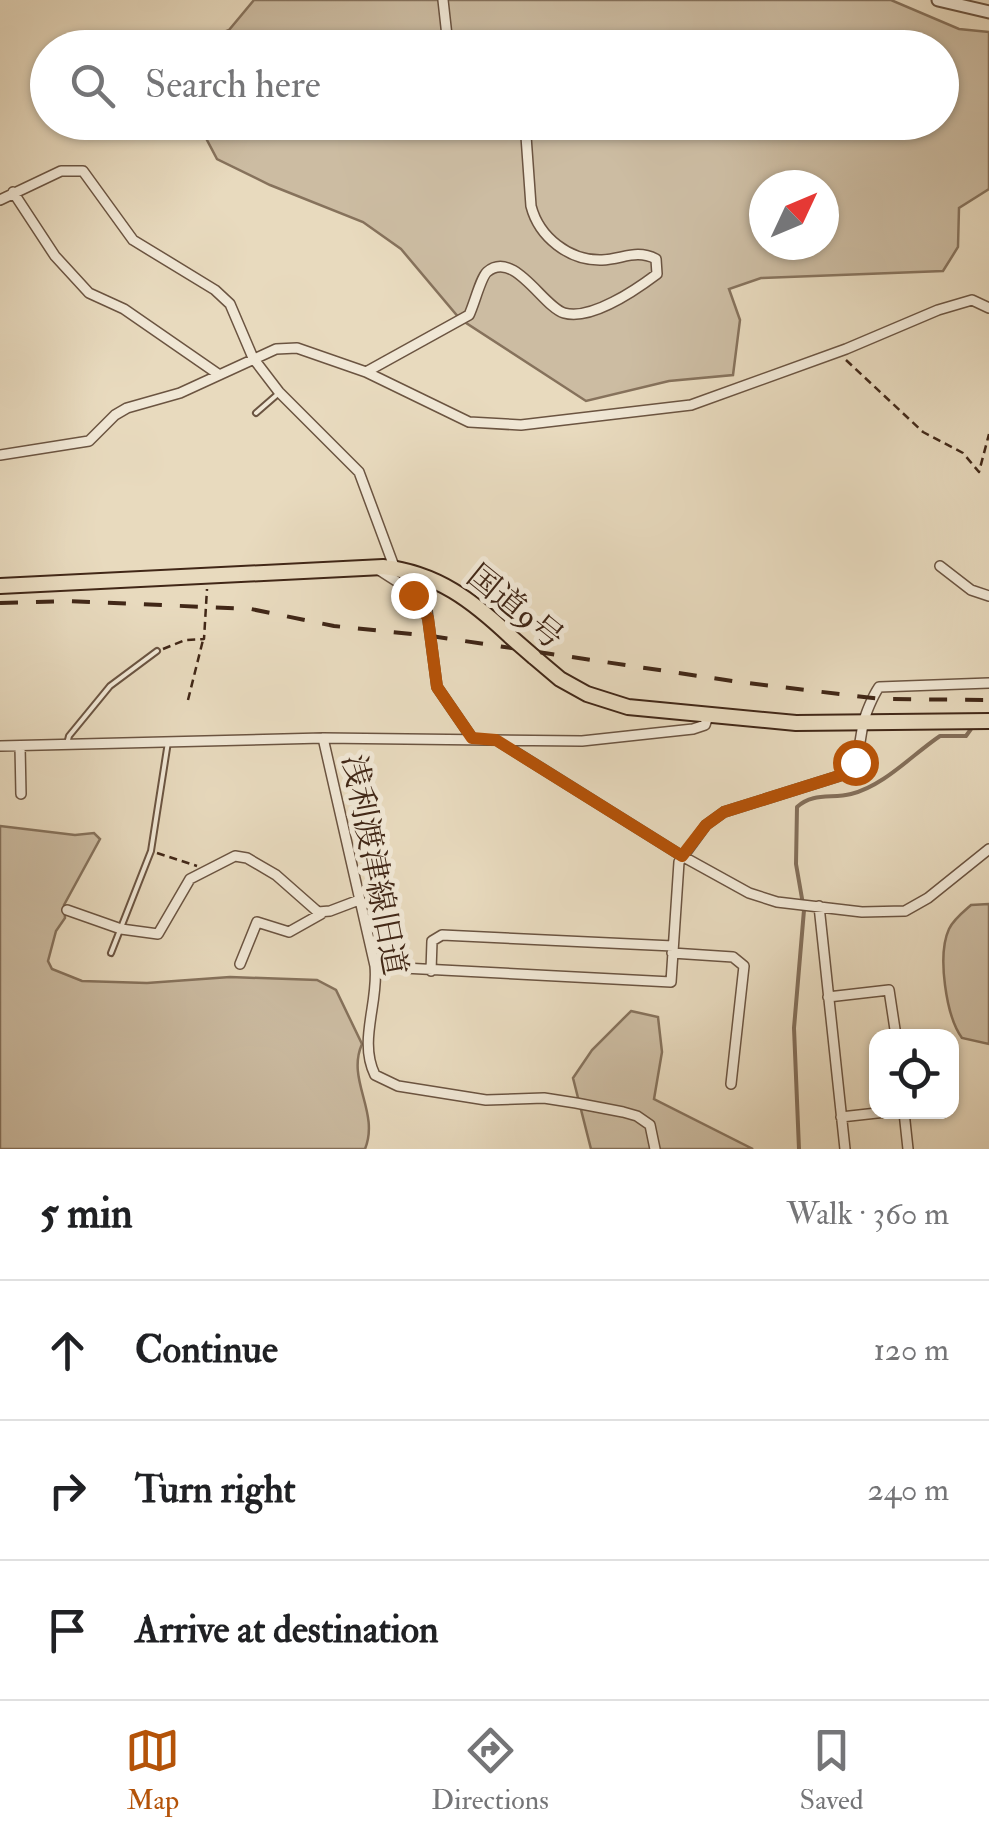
<!DOCTYPE html>
<html lang="en">
<head>
<meta charset="utf-8">
<style>
  body { margin:0; font-family:"IM FELL Double Pica","Noto Serif JP",serif; background:#f6f6f6; color:#202124 }
  .controls { position:absolute; right:30px; bottom:30px; display:grid; overflow:hidden; border-radius:20px; box-shadow:0 2px 8px #0004 }
  .controls button { width:90px; height:90px; display:grid; place-items:center; padding:0; border:0; border-bottom:2px solid #e0e0e0; background:#fff; color:#202124; font:50px sans-serif }
  .compass { position:absolute; left:749px; top:170px; width:90px; height:90px; border-radius:50%; background:#fff; box-shadow:0 2px 8px #0004; rotate:46deg }
  .stop { position:absolute; width:30px; height:30px; margin:-22px; border:8px solid #b45309; border-radius:50%; background:#fff }
  .stop.end { background:#b45309; border-color:#fff; box-shadow:0 2px 10px #0008 }
  .list { margin:0; padding:0; list-style:none }
  h2 { display:flex; justify-content:space-between; align-items:center; height:130px; margin:0; padding:0 40px; font-size:42px }
  h2 small { font-size:32px; font-weight:400; color:#757577 }
  .list li { display:grid; grid-template-columns:65px 1fr auto; gap:30px; align-items:center; box-sizing:border-box; height:140px; padding:0 40px; border-top:2px solid #e0e0e0 }
  .list b { display:block; font-size:38px; white-space:nowrap }
  .list em { font-size:32px; font-style:normal; color:#757577 }
  .icon { flex:none; width:55px; height:55px; fill:none; stroke:currentColor; stroke-width:2; stroke-linecap:round; stroke-linejoin:round }
  .map { position:relative; flex:none; width:989px; height:1149px; overflow:hidden }
  .search { position:absolute; background:#fff; box-shadow:0 2px 8px #0004; left:30px; right:30px; top:30px; height:110px; display:flex; align-items:center; gap:25px; box-sizing:border-box; padding:0 35px; border-radius:55px; color:#757577; font-size:38px }
  .sheet { height:550px; background:#fff }
  nav { display:flex; justify-content:space-around; align-items:center; box-sizing:border-box; height:140px; border-top:2px solid #e0e0e0; background:#fff; font-size:28px; color:#757577 }
  nav a { display:grid; justify-items:center; gap:5px }
  nav .on { color:#b45309 }
  .map>svg:first-child { display:block }
  .green { fill:#ccbca2; stroke:#86725c; stroke-width:2.5; fill-rule:evenodd }
  .lines { fill:none; stroke-linecap:round; stroke-linejoin:round }
  .stream { stroke:#836e59; stroke-width:4 }
  .service-casing { stroke:#6b5441; stroke-width:8 }
  .minor-casing { stroke:#6b5441; stroke-width:12 }
  .tertiary-casing { stroke:#6b5441; stroke-width:15 }
  .trunk-casing { stroke:#412717; stroke-width:18 }
  .path { stroke:#412717; stroke-width:2.5; stroke-dasharray:8 5; stroke-linecap:butt }
  .service { stroke:#f0e7d5; stroke-width:4 }
  .minor { stroke:#f0e7d5; stroke-width:9 }
  .tertiary { stroke:#f0e7d5; stroke-width:11 }
  .trunk { stroke:#e8dabe; stroke-width:14 }
  .rail { stroke:#412717; stroke-width:4; stroke-dasharray:18 18; stroke-linecap:butt }
  .trunk-bridge-casing { stroke:#412717; stroke-width:18; stroke-linecap:butt }
  .trunk-bridge { stroke:#e8dabe; stroke-width:14 }
  .route { stroke:#b45309; stroke-width:12 }
  .labels { text-anchor:middle; dominant-baseline:central; stroke-width:10; stroke-linejoin:round; paint-order:stroke }
  .street-label { font-size:32px; fill:#412717; stroke:#f0e7d5 }
</style>
</head>
<body>
<div class="map">
<svg width="989" height="1149" viewBox="0 0 989 1149">
  <rect width="100%" height="100%" fill="#e8dabe"/>
  <filter id="stains"><feTurbulence type="fractalNoise" baseFrequency=".002" numOctaves="4"/><feColorMatrix values="0 0 0 0 .2 0 0 0 0 .09 0 0 0 0 .02 0 0 0 .5 -.17"/></filter>
  <radialGradient id="worn" r=".72"><stop offset=".6" stop-color="#630" stop-opacity="0"/><stop offset="1" stop-color="#630" stop-opacity=".3"/></radialGradient>
  <path class="green" d="M254,0H891L959,29L989,32V189L959,208L958,247L943,271L761,278L729,289L740,320L733,375L669,381L586,401L460,319L401,249L363,222L270,185L217,159L198,123L942,122V48L198,47L199,42L229,30ZM764,185H824V245H764Z
    M0,826L75,835L94,833L100,839L64,905L65,918L56,931L48,961L52,969L82,981L147,983L230,977L317,980L336,990L362,1044C346,1080 380,1112 365,1149H0Z
    M989,904V1044L962,1038C946,1016 937,955 949,929C953,920 963,912 971,905Z
    M631,1011L658,1017L662,1052L654,1099L753,1149H591L573,1078L592,1050Z"/>
  <g class="lines">
    <path class="stream" d="M799,1149L794,1028L804,910L796,864L797,807C813,792 832,799 851,794C884,786 913,754 940,736H966L971,729"/>
    <g class="service-casing">
      <path id="service" d="M256,413L279,393
        M67,744L69,736L110,686L157,651
        M111,953L151,851L168,742"/>
    </g>
    <g class="minor-casing">
      <path id="minor" d="M443,0L447,36L452,48
        M13,192L55,256L89,293L124,309L218,374
        M0,200L61,171H83L133,240L215,290L230,304L253,358L279,392L359,472L395,569
        M366,372L469,315C474,305 481,277 487,272C514,249 543,307 564,313C591,321 637,289 657,274L656,259C636,249 623,259 602,260C569,261 539,237 531,206L525,122
        M0,455L89,441L115,415L127,408L180,393L276,349L297,348L366,372L469,422L521,425L691,405L846,349L938,310L972,300L989,308
        M940,566L971,590L989,596
        M379,570L404,586L427,611L437,687L472,738
        M323,738L375,966C379,1002 358,1041 375,1075L398,1086L486,1100L544,1098L576,1103L623,1112L637,1116L650,1125L655,1149
        M498,741L682,856L749,893L777,902L862,912L905,911L928,898L989,849
        M0,746L323,738L582,741L693,729L705,725L708,716
        M20,746L21,794
        M819,906L845,1149
        M67,910L121,929L158,934L190,879L235,856L247,858L276,875L318,912L330,911L359,900
        M672,953L733,957L744,966L731,1084
        M240,964L257,922L289,932L321,914
        M384,967L671,982L679,862L706,825L724,812L839,776C861,763 858,748 863,725C865,714 873,696 879,687L989,683
        M431,971L432,941L442,935L673,946
        M828,997L889,990L896,1036
        M904,1112L908,1149
        M841,1117L886,1112"/>
    </g>
    <g class="tertiary-casing">
      <path id="tertiary" d="M938,0L989,12"/>
    </g>
    <g class="trunk-casing">
      <path id="trunk" d="M0,586L383,567C437,573 473,601 511,637
        M534,657L560,679L587,694L628,707L796,723L989,721"/>
    </g>
    <path class="path" d="M846,360L923,432L963,453L979,472L989,434
      M163,649L185,640L204,639L207,589
      M188,700L203,640
      M157,853L197,866"/>
    <use href="#service" class="service"/>
    <use href="#minor" class="minor"/>
    <use href="#tertiary" class="tertiary"/>
    <use href="#trunk" class="trunk"/>
    <path class="rail" d="M0,603L69,601L251,609L334,626L431,636L739,682L881,699L989,700"/>
    <g class="trunk-bridge-casing">
      <path id="trunk-bridge" d="M511,637L534,657"/>
    </g>
    <use href="#trunk-bridge" class="trunk-bridge"/>
  </g>
  <g class="lines">
    <path class="route" d="M413,595L428,618L437,687L472,738L496,740L682,856L706,825L724,812L839,776L855,762"/>
  </g>
  <g class="labels">
    <g class="street-label">
      <text transform="translate(515 607) rotate(39)">国道9号</text>
      <text transform="translate(374 865) rotate(79)">浅利渡津線旧道</text>
    </g>
  </g>
  <rect width="100%" height="100%" filter="url(#stains)"/>
  <rect width="100%" height="100%" fill="url(#worn)"/>
</svg>
<div class="controls">
<button><svg class="icon" aria-label="locate" viewBox="0 0 24 24"><circle cx="12" cy="12" r="6"/><path d="M12 2v4M12 18v4M2 12h4M18 12h4"/></svg></button>
</div>
<svg class="compass" viewBox="-18 -18 36 36"><path d="M0-13l5 13h-10z" fill="#e53935"/><path d="M0 13l5-13h-10z" fill="#757577"/></svg>
<div class="stop" style="left:855px;top:762px"></div>
<div class="stop end" style="left:413px;top:595px"></div>
<div class="search"><svg class="icon" aria-label="search" viewBox="0 0 24 24"><circle cx="10" cy="10" r="6"/><path d="M15 15l6 6"/></svg>Search here</div>
</div>
<section class="sheet">
<h2>5 min<small>Walk · 360 m</small></h2>
<ul class="list">
<li><svg class="icon" aria-label="ahead" viewBox="0 0 24 24"><path d="M12 20V5M6 11l6-6 6 6"/></svg><div><b>Continue</b></div><em>120 m</em></li>
<li><svg class="icon" aria-label="right" viewBox="0 0 24 24"><path d="M7 20v-9h11M14 6l5 5-5 5"/></svg><div><b>Turn right</b></div><em>240 m</em></li>
<li><svg class="icon" aria-label="arrive" viewBox="0 0 24 24"><path d="M6 21V4h12l-3 4 3 4H6"/></svg><div><b>Arrive at destination</b></div></li>
</ul>
</section>
<nav>
<a class="on"><svg class="icon" aria-label="map" viewBox="0 0 24 24"><path d="M3 6l6-2 6 2 6-2v14l-6 2-6-2-6 2zM9 4v14M15 6v14"/></svg>Map</a>
<a><svg class="icon" aria-label="directions" viewBox="0 0 24 24"><path d="M12 3l9 9-9 9-9-9zM9 14v-3h6M13 9l2 2-2 2"/></svg>Directions</a>
<a><svg class="icon" aria-label="saved" viewBox="0 0 24 24"><path d="M7 4h10v16l-5-4-5 4z"/></svg>Saved</a>
</nav>
</body>
</html>
